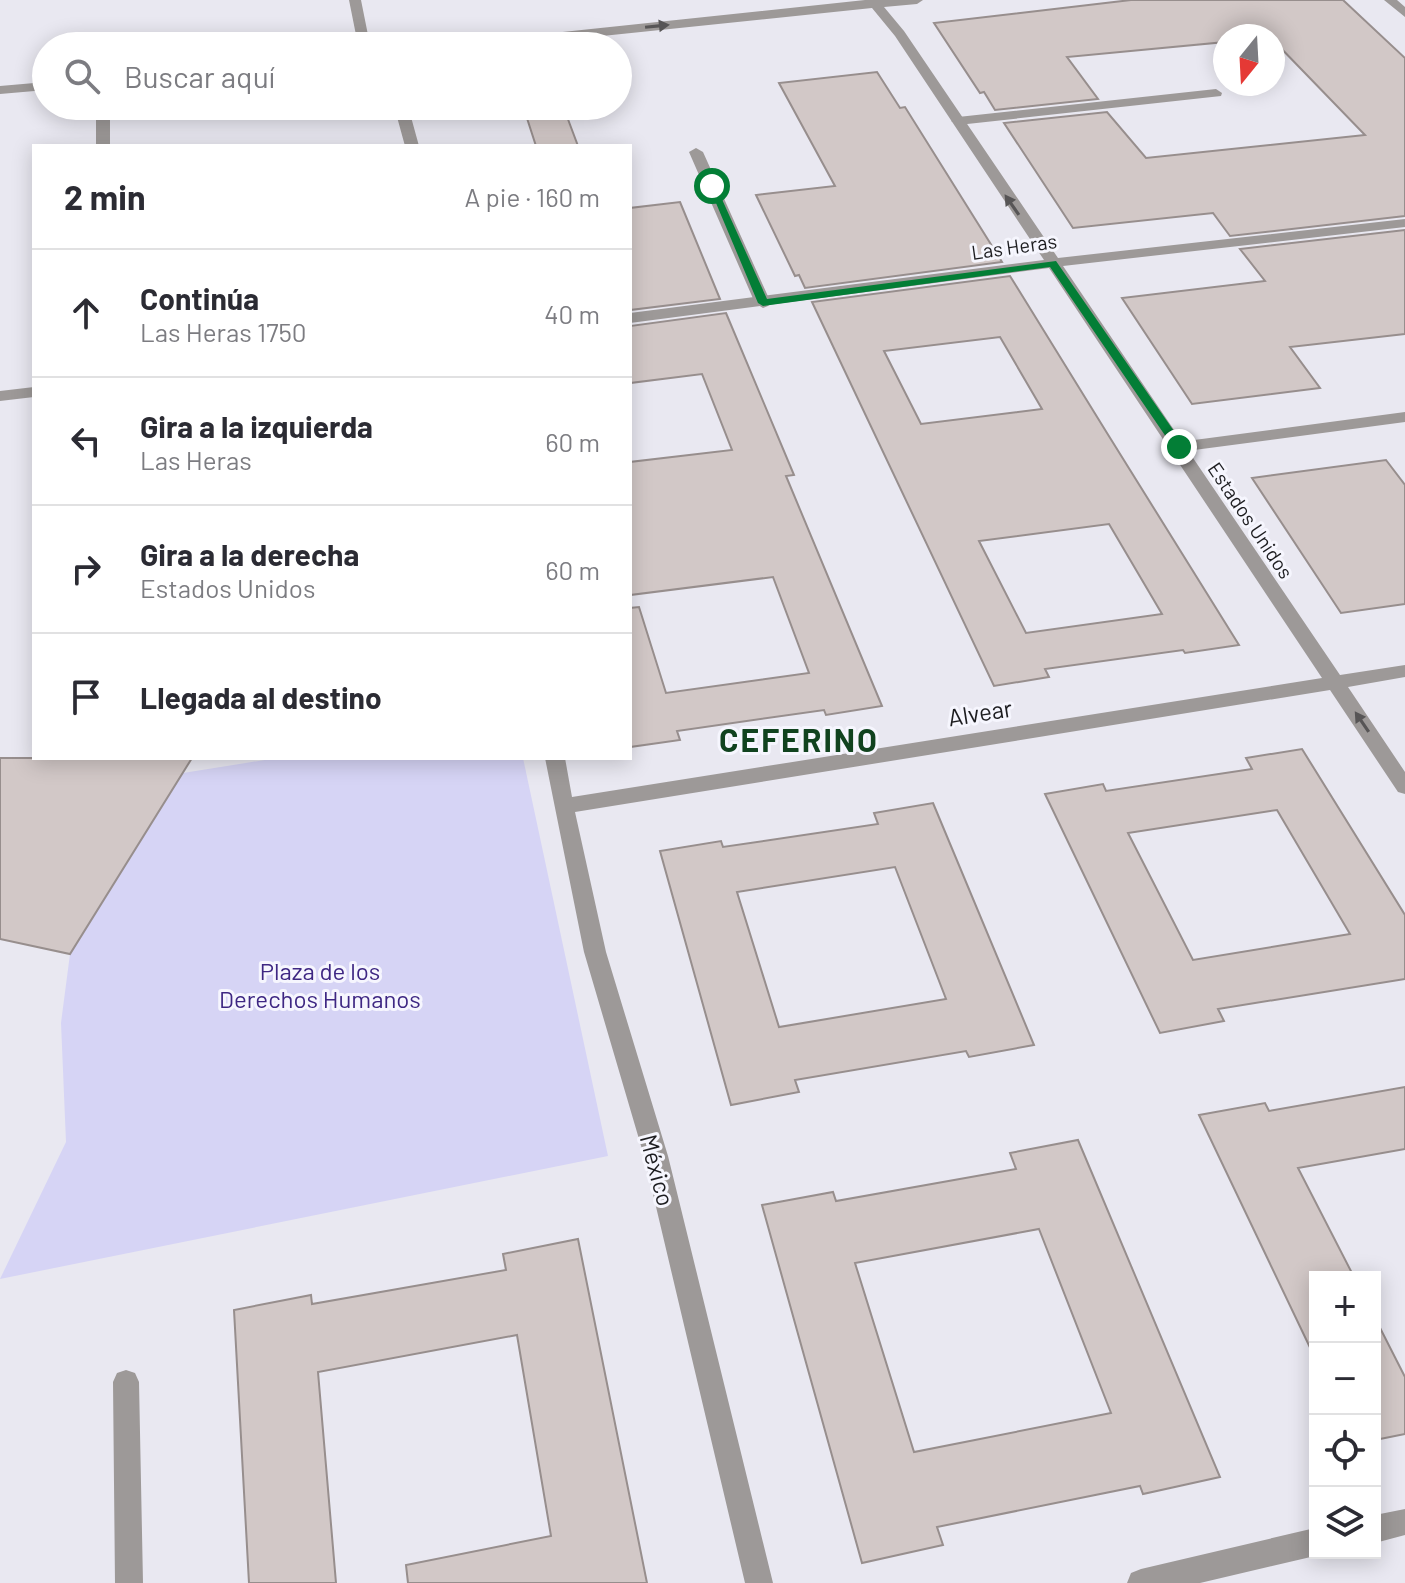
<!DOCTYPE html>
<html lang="es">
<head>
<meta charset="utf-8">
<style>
  body { margin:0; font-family:Barlow,sans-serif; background:#f2f2f3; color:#2b2b33 }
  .controls { position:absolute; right:24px; bottom:24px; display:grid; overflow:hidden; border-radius:0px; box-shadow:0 4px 20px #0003 }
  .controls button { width:72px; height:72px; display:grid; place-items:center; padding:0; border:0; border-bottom:2px solid #e1e1e2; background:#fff; color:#2b2b33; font:40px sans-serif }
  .compass { position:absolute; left:1213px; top:24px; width:72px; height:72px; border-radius:50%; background:#fff; box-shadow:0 4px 20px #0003; rotate:198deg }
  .stop { position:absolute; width:24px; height:24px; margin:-18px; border:6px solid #037e36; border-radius:50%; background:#fff }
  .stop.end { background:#037e36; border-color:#fff; box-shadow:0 2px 8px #0008 }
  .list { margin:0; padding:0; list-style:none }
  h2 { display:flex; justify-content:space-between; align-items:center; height:104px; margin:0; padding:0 32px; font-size:34px }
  h2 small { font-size:26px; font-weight:400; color:#7c7c81 }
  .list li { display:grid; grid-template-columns:52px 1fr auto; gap:24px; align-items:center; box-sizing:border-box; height:128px; padding:0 32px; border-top:2px solid #e1e1e2 }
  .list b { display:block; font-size:30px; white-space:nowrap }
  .list p { margin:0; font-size:26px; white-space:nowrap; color:#7c7c81 }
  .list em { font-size:26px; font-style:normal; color:#7c7c81 }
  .icon { flex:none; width:44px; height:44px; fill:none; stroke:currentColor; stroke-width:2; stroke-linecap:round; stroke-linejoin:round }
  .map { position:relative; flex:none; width:1405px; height:1583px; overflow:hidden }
  .search { position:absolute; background:#fff; box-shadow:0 4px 20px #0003; left:32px; top:32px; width:600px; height:88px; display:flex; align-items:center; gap:20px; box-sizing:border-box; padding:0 28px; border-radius:44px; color:#7c7c81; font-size:30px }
  .panel { position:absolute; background:#fff; box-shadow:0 4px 20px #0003; left:32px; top:144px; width:600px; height:616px; border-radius:0px }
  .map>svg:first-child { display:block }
  .green { fill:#d6d4f5 }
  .building { fill:#d2c8c7; stroke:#978e8d; stroke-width:2; fill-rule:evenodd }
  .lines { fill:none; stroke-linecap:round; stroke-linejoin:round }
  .service { fill:#9d9998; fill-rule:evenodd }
  .minor { fill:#9d9998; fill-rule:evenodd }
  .oneway { fill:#575556 }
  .route { fill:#037e36 }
  .labels { text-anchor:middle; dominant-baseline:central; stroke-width:6; stroke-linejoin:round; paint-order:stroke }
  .far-street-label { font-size:20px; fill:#1d1d20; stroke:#f6f6fe }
  .street-label { font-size:24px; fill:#1d1d20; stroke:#f6f6fe }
  .park-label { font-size:24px; fill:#3e2783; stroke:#f6f6fe }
  .district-label { font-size:32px; font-weight:bold; letter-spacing:2px; fill:#11431f; stroke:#f6f6fe }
</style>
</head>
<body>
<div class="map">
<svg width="1405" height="1583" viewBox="0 0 1405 1583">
  <rect width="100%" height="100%" fill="#e9e8f1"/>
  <path class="green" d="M277,758H523L608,1156L0,1279L66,1142L61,1023L70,954L183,773Z"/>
  <path class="building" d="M1131,0H1343L1405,58V216L1230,236L1213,213L1073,228L1004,123L1107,112L1146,158L1365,135L1273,40V36H1225V42L1067,57L1098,99L995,110L984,92L980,93L934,23Z
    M877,72L900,108L905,107L1002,262L805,288L799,275L795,276L756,195L835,186L779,83Z
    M563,106L578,146H536L524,109Z
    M680,202L720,299L630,310V208Z
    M1405,230V334L1290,347L1320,388L1192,404L1122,298L1265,281L1240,249Z
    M1010,276L1107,433L1239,645L1185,653L1183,650L1045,669L1049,677L994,686L812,302ZM1000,337L1042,409L921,424L884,351ZM1109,524L1162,614L1026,633L979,541Z
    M726,313L794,475L786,476L882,706L826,715L824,710L677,731L680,740L630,747V608L639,607L666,693L809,673L773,577L630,595V462L732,450L702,374L630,383V326Z
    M1386,460L1405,485V604L1341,613L1252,478Z
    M1302,749L1405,915V979L1218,1009L1224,1021L1160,1033L1045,794L1103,784L1106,791L1252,769L1246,758ZM1277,810L1350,934L1193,960L1128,833Z
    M0,758H192L70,954L0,939Z
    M933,803L1034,1045L969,1057L966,1051L795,1080L799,1092L731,1105L660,851L721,841L723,847L878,824L874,813ZM895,867L946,999L779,1027L737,892Z
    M1405,1087V1149L1298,1168L1354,1277H1315V1358L1199,1115L1265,1103L1269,1111Z
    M1078,1140L1220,1477L1143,1494L1140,1486L937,1527L943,1545L862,1563L762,1205L833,1192L836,1201L1016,1169L1010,1153ZM1039,1229L1111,1413L914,1452L855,1263Z
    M578,1239L647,1583H408L406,1565L551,1536L517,1335L318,1372L336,1583H249L234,1310L311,1295L312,1304L506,1270L503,1254Z
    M1375,1318L1405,1377V1434L1375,1440Z"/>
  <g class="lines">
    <path class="service" d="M1216,89L1222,93L1221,96L958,125L951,121L958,117Z
      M696,148L703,152L771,303L768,306L763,308L755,303L689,152Z
      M1405,412V422L1179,452L1171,447L1179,442Z
      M126,1370L135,1373L139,1382L143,1583H115L113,1382L117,1373Z"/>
    <path class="minor" d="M349,0H361L368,35L376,46H364L356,35Z
      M865,0H923L917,4L884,7L904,31L1058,258L1405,219V227L1063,266L1340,675L1405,665V677L1348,687L1405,772V794L1398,792L1330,690L575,812L606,952L668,1156L773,1583H745L644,1156L584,952L545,758H565L572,797L1322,678L1049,268L630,323V313L1044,260L895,36L872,8L505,46H462L468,42Z
      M1384,0H1397L1405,7V17Z
      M46,82V90L0,94V86Z
      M96,106H110V146H96Z
      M394,106H408L419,146H405Z
      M34,387V397L0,401V391Z
      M1405,1509V1535L1375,1543V1515Z
      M1315,1528V1553H1321L1315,1556L1200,1583H1127L1131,1573L1141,1569Z"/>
  </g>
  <defs><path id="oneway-solid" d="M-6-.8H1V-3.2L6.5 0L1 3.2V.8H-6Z" transform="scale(2)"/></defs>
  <g class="oneway">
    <use href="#oneway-solid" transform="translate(657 26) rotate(-6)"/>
    <use href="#oneway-solid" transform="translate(1012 205) rotate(-125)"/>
    <use href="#oneway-solid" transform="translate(1362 722) rotate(-124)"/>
  </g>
  <path class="route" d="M708,184L716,186L767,299L1056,261L1185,447L1175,450L1050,267L763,306L758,303Z"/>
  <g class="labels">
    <g class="far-street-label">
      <text transform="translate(1014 246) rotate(-8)">Las Heras</text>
      <text transform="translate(1251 520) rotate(56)">Estados Unidos</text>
    </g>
    <g class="street-label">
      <text transform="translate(980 712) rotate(-9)">Alvear</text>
      <text transform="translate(658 1170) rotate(75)">México</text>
    </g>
    <g class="park-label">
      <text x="320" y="970">Plaza de los<tspan x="320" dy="28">Derechos Humanos</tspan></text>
    </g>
    <g class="district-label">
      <text x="799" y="739">CEFERINO</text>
    </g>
  </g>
</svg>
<div class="controls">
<button>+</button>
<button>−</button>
<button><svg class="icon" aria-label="locate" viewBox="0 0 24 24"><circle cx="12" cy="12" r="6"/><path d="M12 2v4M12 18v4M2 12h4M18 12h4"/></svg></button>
<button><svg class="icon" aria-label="layers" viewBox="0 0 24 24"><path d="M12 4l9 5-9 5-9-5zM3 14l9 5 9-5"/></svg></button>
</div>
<svg class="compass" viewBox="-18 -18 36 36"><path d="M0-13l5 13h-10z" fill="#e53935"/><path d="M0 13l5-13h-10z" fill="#7c7c81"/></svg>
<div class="stop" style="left:712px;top:186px"></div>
<div class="stop end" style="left:1179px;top:447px"></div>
<div class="search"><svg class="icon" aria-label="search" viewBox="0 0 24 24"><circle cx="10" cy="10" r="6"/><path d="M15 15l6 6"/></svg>Buscar aquí</div>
<section class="panel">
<h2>2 min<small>A pie · 160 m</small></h2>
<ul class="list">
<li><svg class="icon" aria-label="ahead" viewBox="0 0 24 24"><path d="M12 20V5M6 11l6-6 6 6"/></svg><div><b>Continúa</b><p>Las Heras 1750</p></div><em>40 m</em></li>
<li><svg class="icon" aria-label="left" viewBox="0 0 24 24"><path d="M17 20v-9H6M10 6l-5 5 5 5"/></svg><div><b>Gira a la izquierda</b><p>Las Heras</p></div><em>60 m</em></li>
<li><svg class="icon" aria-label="right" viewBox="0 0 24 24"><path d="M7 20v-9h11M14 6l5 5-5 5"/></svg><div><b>Gira a la derecha</b><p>Estados Unidos</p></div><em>60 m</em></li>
<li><svg class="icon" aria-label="arrive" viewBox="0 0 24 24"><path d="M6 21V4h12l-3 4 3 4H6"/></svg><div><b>Llegada al destino</b></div></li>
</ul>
</section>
</div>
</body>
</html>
